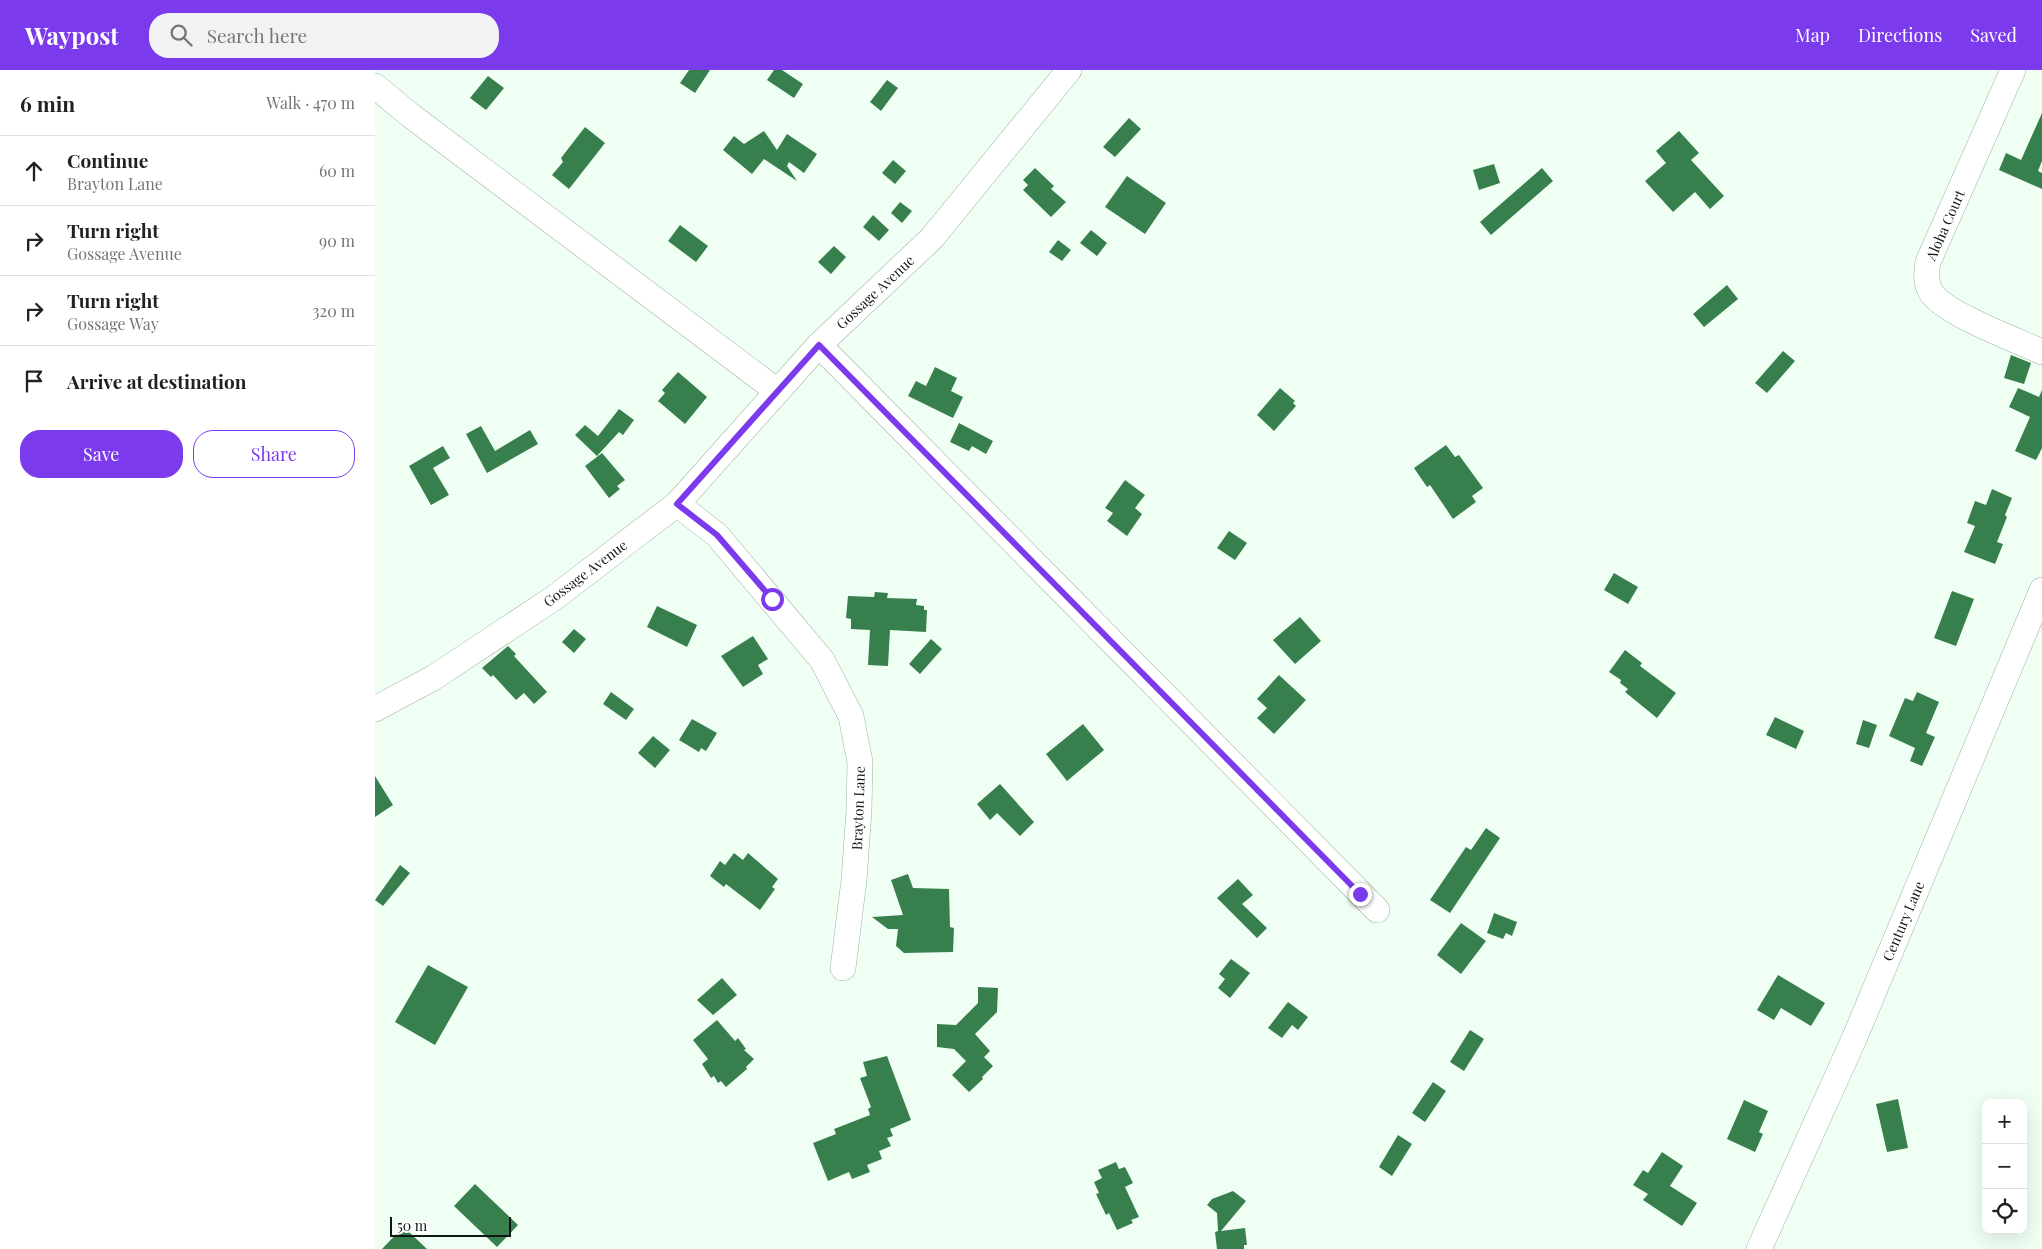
<!DOCTYPE html>
<html lang="en">
<head>
<meta charset="utf-8">
<style>
  body { margin:0; font-family:"Playfair Display",serif; background:#f2f2f2; color:#202124 }
  .controls { position:absolute; right:15px; bottom:15px; display:grid; overflow:hidden; border-radius:10px; box-shadow:0 5px 20px #0002 }
  .controls button { width:45px; height:45px; display:grid; place-items:center; padding:0; border:0; border-bottom:1px solid #e0e0e0; background:#fff; color:#202124; font:25px sans-serif }
  .scale { position:absolute; left:15px; bottom:12px; width:121px; box-sizing:border-box; padding-left:5px; border:2px solid #0e1710; border-top:0; font-size:14px; line-height:18px; white-space:nowrap; color:#0e1710; -webkit-text-stroke:4px #fff; paint-order:stroke }
  .stop { position:absolute; width:15px; height:15px; margin:-11px; border:4px solid #7c3aed; border-radius:50%; background:#fff }
  .stop.end { background:#7c3aed; border-color:#fff; box-shadow:0 1px 5px #0008 }
  .list { margin:0; padding:0; list-style:none }
  h2 { display:flex; justify-content:space-between; align-items:center; height:65px; margin:0; padding:0 20px; font-size:21px }
  h2 small { font-size:16px; font-weight:400; color:#757577 }
  .list li { display:grid; grid-template-columns:32px 1fr auto; gap:15px; align-items:center; box-sizing:border-box; height:70px; padding:0 20px; border-top:1px solid #e0e0e0 }
  .list b { display:block; font-size:19px; white-space:nowrap }
  .list p { margin:0; font-size:16px; white-space:nowrap; color:#757577 }
  .list em { font-size:16px; font-style:normal; color:#757577 }
  .actions { display:flex; gap:10px; padding:15px 20px }
  .actions a { flex:1; padding:11px 0; border:1px solid #7c3aed; border-radius:20px; text-align:center; font-size:18px; color:#7c3aed }
  .actions .main { background:#7c3aed; color:#fff }
  .icon { flex:none; width:28px; height:28px; fill:none; stroke:currentColor; stroke-width:2; stroke-linecap:round; stroke-linejoin:round }
  .map { position:relative; flex:none; width:1667px; height:1179px; overflow:hidden }
  header { display:flex; align-items:center; gap:30px; box-sizing:border-box; height:70px; padding:0 25px; background:#7c3aed; color:#fff }
  header strong { font-size:24px }
  nav { display:flex; gap:28px; margin-inline-start:auto; font-size:18px }
  .search { width:350px; height:45px; background:#f2f2f2; display:flex; align-items:center; gap:12px; box-sizing:border-box; padding:0 18px; border-radius:20px; color:#757577; font-size:19px }
  main { display:flex }
  aside { flex:1; background:#fff }
  .map>svg:first-child { display:block }
  .building { fill:#37804d }
  .lines { fill:none; stroke-linecap:round; stroke-linejoin:round }
  .minor-casing { stroke:#9bb29f; stroke-width:26 }
  .minor { stroke:#fff; stroke-width:25 }
  .route { stroke:#7c3aed; stroke-width:6 }
  .labels { text-anchor:middle; dominant-baseline:central; stroke-width:4.5; stroke-linejoin:round; paint-order:stroke }
  .street-label { font-size:14px; fill:#0e1710; stroke:#fff }
</style>
</head>
<body>
<header>
<strong>Waypost</strong>
<div class="search"><svg class="icon" aria-label="search" viewBox="0 0 24 24"><circle cx="10" cy="10" r="6"/><path d="M15 15l6 6"/></svg>Search here</div>
<nav><a>Map</a><a>Directions</a><a>Saved</a></nav>
</header>
<main>
<aside>
<h2>6 min<small>Walk · 470 m</small></h2>
<ul class="list">
<li><svg class="icon" aria-label="ahead" viewBox="0 0 24 24"><path d="M12 20V5M6 11l6-6 6 6"/></svg><div><b>Continue</b><p>Brayton Lane</p></div><em>60 m</em></li>
<li><svg class="icon" aria-label="right" viewBox="0 0 24 24"><path d="M7 20v-9h11M14 6l5 5-5 5"/></svg><div><b>Turn right</b><p>Gossage Avenue</p></div><em>90 m</em></li>
<li><svg class="icon" aria-label="right" viewBox="0 0 24 24"><path d="M7 20v-9h11M14 6l5 5-5 5"/></svg><div><b>Turn right</b><p>Gossage Way</p></div><em>320 m</em></li>
<li><svg class="icon" aria-label="arrive" viewBox="0 0 24 24"><path d="M6 21V4h12l-3 4 3 4H6"/></svg><div><b>Arrive at destination</b></div></li>
</ul>
<div class="actions"><a class="main">Save</a><a>Share</a></div>
</aside>
<div class="map">
<svg width="1667" height="1179" viewBox="0 0 1667 1179">
  <rect width="100%" height="100%" fill="#f0fff3"/>
  <path class="building" d="M314,0H335L320,23L305,13Z
    M399,0H407L428,14L419,28L392,10Z
    M113,6L129,18L111,40L95,28Z
    M512,10L523,18L506,41L495,32Z
    M1667,43V91L1663,101L1667,103V119L1624,100L1631,83L1646,90Z
    M754,48L766,59L740,87L728,77Z
    M210,57L230,73L194,119L177,105L188,92L186,88Z
    M389,61L402,80L412,64L442,84L429,103L414,92L412,96L422,111L389,89L377,104L348,80L359,66L369,74Z
    M1304,61L1324,83L1316,90L1349,126L1335,139L1320,122L1298,142L1270,111L1291,93L1281,81Z
    M518,90L531,101L520,114L507,103Z
    M1119,94L1125,113L1104,120L1098,100Z
    M660,98L679,116L676,119L691,132L676,147L648,120L653,115L648,110Z
    M1167,98L1178,111L1116,165L1105,152Z
    M752,106L791,133L770,164L730,137Z
    M525,132L537,141L527,153L516,143Z
    M498,145L514,160L504,171L488,157Z
    M305,155L333,176L321,192L293,171Z
    M716,160L732,173L722,186L705,173Z
    M683,170L696,180L687,191L674,182Z
    M459,176L471,187L456,204L443,192Z
    M1352,215L1363,229L1329,257L1318,244Z
    M1408,281L1420,291L1392,323L1380,313Z
    M1636,285L1656,293L1649,314L1629,308Z
    M560,297L582,308L576,321L588,327L578,348L533,326L541,311L551,316Z
    M303,302L332,327L310,354L283,331L290,323L287,320Z
    M905,318L920,331L918,333L921,336L899,361L882,345Z
    M1643,318L1664,327L1667,320V378L1661,390L1640,381L1655,347L1634,337Z
    M244,339L259,350L248,365L244,362L222,386L200,365L210,355L223,366Z
    M584,353L618,371L611,384L597,376L594,381L575,372Z
    M106,356L120,381L155,360L163,374L112,403L91,364Z
    M1071,375L1080,387L1084,385L1108,418L1097,426L1101,432L1078,449L1055,415L1052,417L1039,398Z
    M68,376L75,388L58,398L74,425L56,435L34,396Z
    M227,383L250,410L242,416L245,419L234,428L210,396Z
    M750,410L770,425L760,438L767,444L752,466L732,451L738,443L730,438Z
    M1617,419L1637,428L1630,445L1632,447L1622,472L1628,474L1620,494L1589,482L1600,456L1592,453L1600,431L1611,435Z
    M854,461L872,473L860,490L842,478Z
    M1239,503L1263,517L1253,534L1229,520Z
    M1577,521L1599,529L1581,576L1559,568Z
    M500,522L513,523L512,528L542,529L541,535L549,536V540H552L551,562L515,560L513,596L493,595L495,560L476,559V549L471,548L473,526L499,527Z
    M282,536L322,555L312,577L272,557Z
    M925,547L946,571L920,594L898,570Z
    M199,559L211,569L199,583L187,572Z
    M378,566L393,589L383,595L388,604L368,617L346,586Z
    M556,569L567,579L545,604L534,594Z
    M133,576L141,584L139,586L172,622L159,634L149,623L141,630L118,605L116,607L107,598Z
    M1250,580L1267,593L1265,596L1301,623L1282,648L1250,622L1253,619L1245,613L1246,610L1234,602Z
    M904,605L931,630L899,664L882,648L892,638L882,629Z
    M236,622L259,639L251,650L228,634Z
    M1542,622L1564,632L1551,663L1560,667L1547,696L1535,691L1540,678L1514,666L1530,628L1538,631Z
    M1400,647L1429,661L1421,679L1391,665Z
    M317,649L342,663L331,681L326,678L324,682L304,670Z
    M1488,650L1502,655L1494,678L1481,674Z
    M708,654L729,680L692,711L671,684Z
    M278,666L295,680L280,698L263,683Z
    M0,706L18,735L0,747Z
    M625,714L659,752L645,766L622,743L615,750L602,734Z
    M1111,758L1125,768L1075,843L1055,830L1091,777L1096,780Z
    M359,783L368,790L373,783L403,809L397,817L400,819L385,840L351,814L349,817L335,806L345,791L350,795Z
    M25,795L35,803L8,836L0,830Z
    M533,804L538,818L574,819L575,857L579,858L578,882L529,883L521,876L523,859H513L497,847L528,845L516,810Z
    M863,809L878,825L867,834L892,858L882,868L842,828Z
    M1119,843L1142,852L1137,866L1131,863L1128,869L1112,863Z
    M1086,853L1111,871L1086,904L1062,885Z
    M856,889L875,903L855,928L843,918L850,909L844,904Z
    M53,895L93,917L60,975L20,952Z
    M1403,905L1450,933L1436,956L1406,938L1399,950L1382,940Z
    M347,908L362,925L338,945L322,930Z
    M603,917L623,918L622,942L600,964L615,981L609,987L618,996L607,1007L608,1009L594,1022L577,1005L591,991L579,979L562,977V954L581,955L603,933Z
    M913,932L933,947L923,960L917,955L907,968L893,958Z
    M342,950L360,971L363,968L371,979L369,980L379,989L371,997L372,999L351,1017L346,1011L343,1013L339,1006L336,1008L327,994L333,989L318,970Z
    M1095,960L1109,969L1089,1001L1075,992Z
    M512,986L536,1050L515,1059L518,1066L512,1068L516,1076L504,1081L507,1089L492,1095L495,1102L477,1109L474,1102L453,1111L438,1073L461,1064L459,1059L495,1045L493,1039L496,1037L485,1008L492,1006L488,992Z
    M1058,1012L1071,1021L1050,1052L1037,1043Z
    M1523,1029L1533,1078L1512,1082L1501,1034Z
    M1369,1030L1393,1041L1384,1062L1388,1064L1380,1082L1352,1069Z
    M1023,1065L1037,1074L1017,1106L1004,1097Z
    M1287,1082L1308,1096L1295,1116L1322,1133L1307,1156L1268,1130L1273,1124L1258,1115L1268,1100L1273,1103Z
    M741,1092L744,1099L750,1097L758,1113L750,1117L764,1147L756,1150L758,1153L742,1160L734,1143L731,1145L721,1124L724,1123L719,1112L727,1108L723,1100Z
    M100,1114L143,1155L122,1177L79,1136Z
    M858,1121L871,1131L846,1161L870,1158L872,1175H869V1179H842L840,1162L843,1161L842,1143L832,1135L837,1129Z
    M28,1157L33,1161L52,1179H7Z"/>
  <g class="lines">
    <g class="minor-casing">
      <path id="minor" d="M1638,0L1553,192C1551,203 1550,215 1558,225C1574,245 1641,270 1667,282
        M0,16L35,45L402,321
        M444,275L1002,840
        M302,434L342,465L447,590L476,646L485,692L484,740L479,810L468,898
        M0,639L58,608L179,528L302,434L444,275L557,168L694,0
        M1384,1179L1479,969L1667,520"/>
    </g>
    <use href="#minor" class="minor"/>
  </g>
  <g class="lines">
    <path class="route" d="M397,529L342,465L302,434L444,275L985,824"/>
  </g>
  <g class="labels">
    <g class="street-label">
      <text transform="translate(1570 155) rotate(-66)">Aloha Court</text>
      <text transform="translate(500 222) rotate(-43)">Gossage Avenue</text>
      <text transform="translate(210 503) rotate(-37)">Gossage Avenue</text>
      <text transform="translate(483 738) rotate(-88)">Brayton Lane</text>
      <text transform="translate(1528 851) rotate(-67)">Century Lane</text>
    </g>
  </g>
</svg>
<div class="controls">
<button>+</button>
<button>−</button>
<button><svg class="icon" aria-label="locate" viewBox="0 0 24 24"><circle cx="12" cy="12" r="6"/><path d="M12 2v4M12 18v4M2 12h4M18 12h4"/></svg></button>
</div>
<div class="scale">50 m</div>
<div class="stop" style="left:397px;top:529px"></div>
<div class="stop end" style="left:985px;top:824px"></div>
</div>
</main>
</body>
</html>
